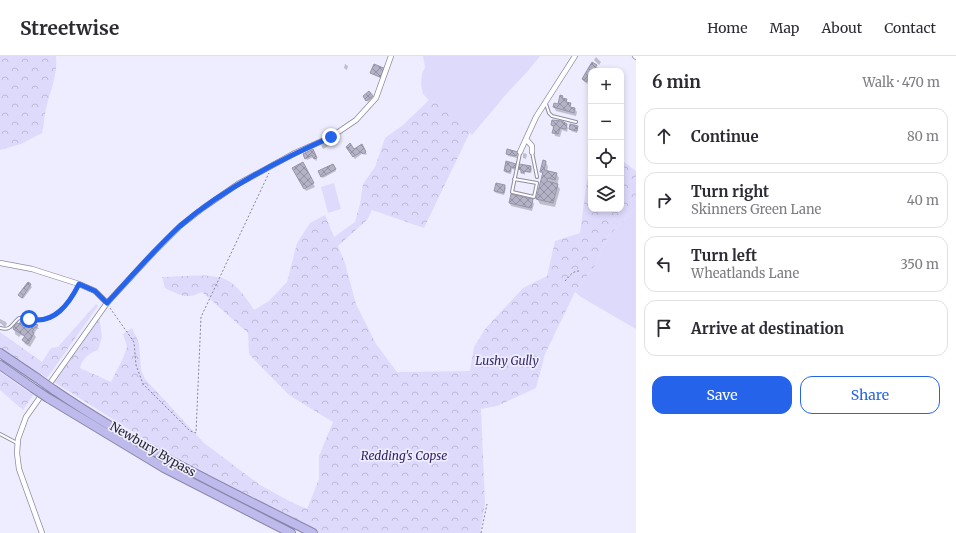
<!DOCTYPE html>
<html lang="en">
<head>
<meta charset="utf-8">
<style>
  body { margin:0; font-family:Merriweather,serif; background:#f7f7f7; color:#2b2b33 }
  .controls { position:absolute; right:12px; top:12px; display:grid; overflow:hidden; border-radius:8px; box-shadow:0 2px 6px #0003 }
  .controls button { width:36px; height:36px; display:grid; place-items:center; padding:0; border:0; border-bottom:1px solid #e1e1e2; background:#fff; color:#2b2b33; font:20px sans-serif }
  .stop { position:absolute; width:12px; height:12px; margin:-9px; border:3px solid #2563eb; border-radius:50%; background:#fff }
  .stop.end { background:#2563eb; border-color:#fff; box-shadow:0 1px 4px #0008 }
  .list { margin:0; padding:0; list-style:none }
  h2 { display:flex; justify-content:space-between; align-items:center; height:52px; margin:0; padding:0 16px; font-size:17px }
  h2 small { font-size:13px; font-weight:400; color:#7c7c81 }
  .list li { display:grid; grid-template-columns:26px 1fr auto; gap:12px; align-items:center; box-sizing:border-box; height:56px; margin:0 8px 8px; padding:0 8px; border:1px solid #e1e1e2; border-radius:12px }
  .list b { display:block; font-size:15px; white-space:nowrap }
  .list p { margin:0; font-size:13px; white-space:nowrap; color:#7c7c81 }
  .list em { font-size:13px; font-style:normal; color:#7c7c81 }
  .actions { display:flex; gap:8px; padding:12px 16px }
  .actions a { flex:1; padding:9px 0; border:1px solid #2563eb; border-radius:12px; text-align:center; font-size:14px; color:#2563eb }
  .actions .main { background:#2563eb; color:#fff }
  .icon { flex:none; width:22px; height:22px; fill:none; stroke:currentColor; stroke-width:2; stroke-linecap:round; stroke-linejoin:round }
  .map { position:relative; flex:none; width:636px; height:477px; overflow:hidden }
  header { display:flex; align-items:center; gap:24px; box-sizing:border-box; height:56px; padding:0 20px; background:#fff; border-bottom:1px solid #e1e1e2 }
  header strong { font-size:19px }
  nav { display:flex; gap:22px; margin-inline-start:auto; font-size:14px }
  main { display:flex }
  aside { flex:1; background:#fff }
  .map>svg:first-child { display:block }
  .green { fill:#dddafc }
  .forest { fill:url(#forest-crowns) }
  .shadow { fill:#0003 }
  .building { fill:url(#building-cross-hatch); stroke:#9795a9 }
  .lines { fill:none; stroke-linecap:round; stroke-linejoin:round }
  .lane-casing { stroke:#8e8ca0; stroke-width:4 }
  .street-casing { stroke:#8e8ca0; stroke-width:6 }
  .highway-casing { stroke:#8886a9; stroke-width:10 }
  .path { stroke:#858491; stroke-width:1; stroke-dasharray:2 2; stroke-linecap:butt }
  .lane { stroke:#fff; stroke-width:2 }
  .street { stroke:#fff; stroke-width:4.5 }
  .highway { stroke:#bebaec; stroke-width:8 }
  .highway-bridge-casing { stroke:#8886a9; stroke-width:10; stroke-linecap:butt }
  .highway-bridge { stroke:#bebaec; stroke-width:8 }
  .route { stroke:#2563eb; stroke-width:5 }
  .labels { text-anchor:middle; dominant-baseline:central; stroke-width:3.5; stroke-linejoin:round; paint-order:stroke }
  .park-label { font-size:12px; font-style:italic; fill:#332566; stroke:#eeedff }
  .street-label { font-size:12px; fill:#25242c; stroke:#eeedff }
</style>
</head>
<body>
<header>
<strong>Streetwise</strong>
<nav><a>Home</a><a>Map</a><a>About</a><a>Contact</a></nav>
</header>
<main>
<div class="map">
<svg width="636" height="477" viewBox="0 0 636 477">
  <defs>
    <pattern id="forest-crowns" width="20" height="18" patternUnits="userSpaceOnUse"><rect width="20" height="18" fill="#dddafc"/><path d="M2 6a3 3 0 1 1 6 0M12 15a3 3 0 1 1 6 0" fill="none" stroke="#bebbd8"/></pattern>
    <pattern id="building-cross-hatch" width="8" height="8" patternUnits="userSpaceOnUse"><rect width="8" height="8" fill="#b3b2c6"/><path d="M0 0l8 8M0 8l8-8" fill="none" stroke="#9191a1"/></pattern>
  </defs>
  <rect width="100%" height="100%" fill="#eeedff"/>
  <path class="green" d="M423,0H540L527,16L508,36L472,79L455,64L438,48L429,44L423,38L421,28L422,18L425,11Z
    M334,127L341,153L328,157L321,131Z
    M636,143V273L581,241L575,236L596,208L608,180L620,169L634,153V147Z"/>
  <path class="forest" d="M0,0H56C58,19 50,35 46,53C44,61 44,69 42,77L21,88L0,94Z
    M429,44L438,48L470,76L424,172L372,154L367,164L338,190L345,207L356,248L376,288L397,316L470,315L474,291L485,273L523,232L547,220L555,185L580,177L587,124L591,115V153H621V105L624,106L636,115V143L634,147V153L620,169L608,180L596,208L575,236L545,298L536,332L497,350L481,353L485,448L480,477H319L157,391L54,326L99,259L102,281L98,294C88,298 83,302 80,312L111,326L123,302L127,291L123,278L132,272L139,287L141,314L145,323L204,387L260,429L291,446L307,453L319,423V400L333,366L289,339L249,298L248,277L202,236C186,244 180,239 165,232L162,221C180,221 212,216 227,224C238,230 247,243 254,254L269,245L287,226L297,187L310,167L325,159L334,181L355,166L360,148L363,128L375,111L385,82L403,69Z
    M96,248L98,250L47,322L0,293V276L42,306L51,292L58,291Z
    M0,316L33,339L23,354L0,334Z"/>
  <path class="shadow" d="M596,1L601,6L599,9L594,4Z
    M593,7L598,12L596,15H591V23H590L587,28L583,23Z
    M345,8L348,10L347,14L344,12Z
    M369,37L373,42L368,46L364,40Z
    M562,41L572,52L575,53L577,56L576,60L556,55L554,51L555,48L559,49Z
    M566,68L568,72L567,76L562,74L560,81L555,80L552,69Z
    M577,71L578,73L577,77L571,75L570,73Z
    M329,84L332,88L323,93L321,89Z
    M361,89L367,98L365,99L363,97L355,103L347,91L354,94Z
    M313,95L317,104L316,105L314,101L307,104L304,99Z
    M517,97V102L508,100L507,98Z
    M523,97L527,98L526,103L523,102Z
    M543,106H546L548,111L547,115L556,117L559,122L557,129L560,133L555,151L540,148L537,143L543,119L541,116Z
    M302,107L315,131L306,135L294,112Z
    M507,107L515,108L517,110L516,114L512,113L511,118L506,117L505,115Z
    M333,109L336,115L323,122L319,116Z
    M531,111L532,113L531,117L525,116V119L519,113Z
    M505,130L506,132L504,139L496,137L495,135Z
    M532,144L534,148L532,155L511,150L510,147Z
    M28,227L32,231L23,243L20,239Z
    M0,263L6,266L7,268L5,271L0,267Z
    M30,269L37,270L39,273H37L34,278L36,281L30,291L25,288L23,284L25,281L21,279L19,281L15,278V276L14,273Z"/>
  <path class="building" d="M592,6L597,9L593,15H591V23L589,21L586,26L582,23Z
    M374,8L386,13L382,22L370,17Z
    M369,35L373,40L366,45L363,40Z
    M560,39L563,40L562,42L567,43L566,46L571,47L570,51L575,52L574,57L553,51L554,47L558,48Z
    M552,64L562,65L567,68L566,73L560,72L558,78L552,77L554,70L551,69Z
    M570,68L578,70L577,75L569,73Z
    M350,87L354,93L362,88L366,96L363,98L361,96L353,101L346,91Z
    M313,93L317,102L314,103L312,99L305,103L303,98Z
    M507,93L518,96L516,100L506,98Z
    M543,104L546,105L544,114L557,117L555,124L548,122L547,125L558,128L553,147L536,143L543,116H540Z
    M506,105L516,108L515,112L511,111L510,116L504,115Z
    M303,106L314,127L304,133L292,112Z
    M333,108L336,113L321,121L318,115Z
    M519,108L531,110L530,116L524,115V117H521V114L518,113Z
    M496,127L505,129L504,137L494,135Z
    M511,138L533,143L531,152L509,147Z
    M28,226L31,228L22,242L18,239Z
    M22,263L30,268L31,265L38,269L36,272L35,271L32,276L34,277L28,288L22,284L25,280L13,273L16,266L19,268Z"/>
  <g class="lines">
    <g class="lane-casing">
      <path id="lane" d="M546,48L549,57L552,60L576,66
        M532,96L537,121
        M514,123L537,127L534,141L512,136L520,97
        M0,272C12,275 11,268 19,262C26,262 32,264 38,264C59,263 71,245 79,228
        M0,378L17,387"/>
    </g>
    <g class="street-casing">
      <path id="street" d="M635,0L636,1
        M526,83L532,90V96
        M520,96L536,61L575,0
        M0,207L32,213L79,228L95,235L107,247
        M42,477L19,413L17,397L18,383L26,361L107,247L154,196L180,170L203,152L238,128L295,97L331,81L356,64L376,42L391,0"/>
    </g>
    <g class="highway-casing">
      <path id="highway" d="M0,297L37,322
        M0,309L33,332
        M54,334C136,390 225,433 313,477
        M48,342L164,412L291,477"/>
    </g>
    <path class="path" d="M565,225C569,221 572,215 579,215
      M110,252L134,286L136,309L143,328L190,375L196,377L201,261L269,117
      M481,477L487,448"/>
    <use href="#lane" class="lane"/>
    <use href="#street" class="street"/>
    <use href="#highway" class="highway"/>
    <g class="highway-bridge-casing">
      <path id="highway-bridge" d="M37,322L54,334
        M33,332L48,342"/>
    </g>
    <use href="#highway-bridge" class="highway-bridge"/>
  </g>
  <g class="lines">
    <path class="route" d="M29,263C54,269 69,248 79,228L95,235L107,247C131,221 154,194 180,170C223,133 279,104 331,81"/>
  </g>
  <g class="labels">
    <g class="park-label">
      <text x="507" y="304">Lushy Gully</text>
      <text x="404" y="399">Redding's Copse</text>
    </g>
    <g class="street-label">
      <text transform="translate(153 393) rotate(30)">Newbury Bypass</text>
    </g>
  </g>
</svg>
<div class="controls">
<button>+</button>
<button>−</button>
<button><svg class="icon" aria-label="locate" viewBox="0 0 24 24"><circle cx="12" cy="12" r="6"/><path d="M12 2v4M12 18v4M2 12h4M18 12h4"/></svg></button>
<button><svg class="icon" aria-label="layers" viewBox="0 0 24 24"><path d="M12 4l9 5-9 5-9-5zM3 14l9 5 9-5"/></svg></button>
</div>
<div class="stop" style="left:29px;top:263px"></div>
<div class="stop end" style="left:331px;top:81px"></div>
</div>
<aside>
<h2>6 min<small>Walk · 470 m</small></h2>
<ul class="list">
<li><svg class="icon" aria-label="ahead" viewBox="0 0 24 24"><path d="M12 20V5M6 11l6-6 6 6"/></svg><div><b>Continue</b></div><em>80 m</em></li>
<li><svg class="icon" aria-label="right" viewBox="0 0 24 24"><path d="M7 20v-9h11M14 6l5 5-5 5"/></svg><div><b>Turn right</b><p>Skinners Green Lane</p></div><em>40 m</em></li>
<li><svg class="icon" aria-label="left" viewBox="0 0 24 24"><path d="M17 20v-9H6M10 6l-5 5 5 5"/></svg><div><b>Turn left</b><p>Wheatlands Lane</p></div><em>350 m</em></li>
<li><svg class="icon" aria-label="arrive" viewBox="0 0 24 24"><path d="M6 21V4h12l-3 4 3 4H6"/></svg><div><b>Arrive at destination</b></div></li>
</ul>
<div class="actions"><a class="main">Save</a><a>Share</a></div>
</aside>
</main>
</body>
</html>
